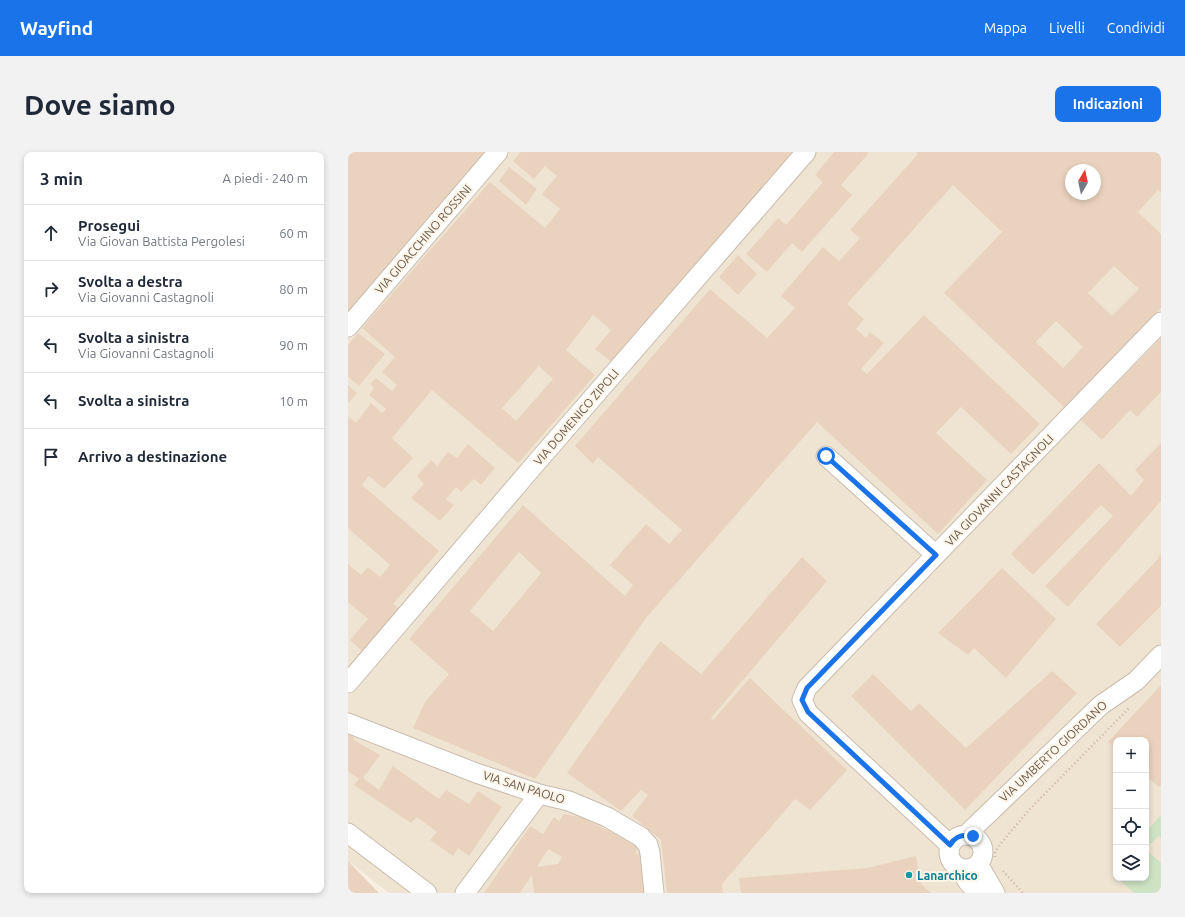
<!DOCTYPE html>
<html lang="it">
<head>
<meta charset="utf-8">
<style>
  body { margin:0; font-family:Ubuntu,sans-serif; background:#f2f2f3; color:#1f2937 }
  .controls { position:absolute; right:12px; bottom:12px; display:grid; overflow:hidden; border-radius:8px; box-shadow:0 2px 6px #0003 }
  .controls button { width:36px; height:36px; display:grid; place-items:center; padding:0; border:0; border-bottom:1px solid #e0e1e3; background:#fff; color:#1f2937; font:20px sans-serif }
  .compass { position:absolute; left:717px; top:12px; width:36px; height:36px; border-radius:50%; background:#fff; box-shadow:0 2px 6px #0003; rotate:9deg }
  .stop { position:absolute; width:12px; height:12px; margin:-9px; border:3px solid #1a73e8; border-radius:50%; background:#fff }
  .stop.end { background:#1a73e8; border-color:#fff; box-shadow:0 1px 4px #0008 }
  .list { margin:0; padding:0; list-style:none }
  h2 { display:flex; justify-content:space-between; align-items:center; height:52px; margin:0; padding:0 16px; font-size:17px }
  h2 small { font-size:13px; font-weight:400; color:#747a83 }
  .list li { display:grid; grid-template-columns:26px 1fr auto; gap:12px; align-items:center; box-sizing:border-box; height:56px; padding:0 16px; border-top:1px solid #e0e1e3 }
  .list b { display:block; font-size:15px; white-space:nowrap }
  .list p { margin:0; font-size:13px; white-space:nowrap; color:#747a83 }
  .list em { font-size:13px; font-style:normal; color:#747a83 }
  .icon { flex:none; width:22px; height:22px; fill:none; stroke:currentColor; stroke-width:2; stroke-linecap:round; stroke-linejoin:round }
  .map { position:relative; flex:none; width:813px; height:741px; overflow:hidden; border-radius:8px }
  header { display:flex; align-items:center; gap:24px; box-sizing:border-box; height:56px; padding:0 20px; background:#1a73e8; color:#fff }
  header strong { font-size:19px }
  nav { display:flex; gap:22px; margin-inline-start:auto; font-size:14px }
  .intro { display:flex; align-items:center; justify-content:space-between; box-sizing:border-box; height:96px; padding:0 24px }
  h1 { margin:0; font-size:28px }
  .button { padding:10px 18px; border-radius:8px; background:#1a73e8; color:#fff; font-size:14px; font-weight:700 }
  main { display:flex; gap:24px; padding:0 24px }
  aside { flex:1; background:#fff; border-radius:8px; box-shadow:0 2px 6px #0003 }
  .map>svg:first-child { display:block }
  .residential { fill:#efe4d2; fill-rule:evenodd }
  .green { fill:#cee3c4 }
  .building { fill:#ead3be; fill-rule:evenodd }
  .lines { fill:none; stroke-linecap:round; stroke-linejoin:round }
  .minor-casing { stroke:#c9bcae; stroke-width:21 }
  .path { stroke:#ceb6a2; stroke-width:2.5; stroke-dasharray:1 3; stroke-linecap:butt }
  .minor { stroke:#fff; stroke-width:19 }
  .route { stroke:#1a73e8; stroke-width:5 }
  .culture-dot { fill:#0f9aa8; stroke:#fcf5e8; stroke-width:1.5 }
  .labels { text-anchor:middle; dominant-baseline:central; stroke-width:4; stroke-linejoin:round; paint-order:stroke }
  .street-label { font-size:12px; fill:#6c5a4d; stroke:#fcf5e8 }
  .culture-label { font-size:12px; font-weight:bold; fill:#0d838f; stroke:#fcf5e8; text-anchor:start }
</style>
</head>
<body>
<header>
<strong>Wayfind</strong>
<nav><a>Mappa</a><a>Livelli</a><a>Condividi</a></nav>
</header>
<div class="intro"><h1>Dove siamo</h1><a class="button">Indicazioni</a></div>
<main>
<aside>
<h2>3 min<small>A piedi · 240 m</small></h2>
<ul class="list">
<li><svg class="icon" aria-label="ahead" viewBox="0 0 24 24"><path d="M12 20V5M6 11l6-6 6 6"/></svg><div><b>Prosegui</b><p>Via Giovan Battista Pergolesi</p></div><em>60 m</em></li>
<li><svg class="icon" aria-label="right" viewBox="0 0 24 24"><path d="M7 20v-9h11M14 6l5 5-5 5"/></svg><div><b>Svolta a destra</b><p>Via Giovanni Castagnoli</p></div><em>80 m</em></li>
<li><svg class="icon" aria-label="left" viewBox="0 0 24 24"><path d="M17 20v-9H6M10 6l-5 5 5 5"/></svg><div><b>Svolta a sinistra</b><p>Via Giovanni Castagnoli</p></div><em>90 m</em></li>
<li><svg class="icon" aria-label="left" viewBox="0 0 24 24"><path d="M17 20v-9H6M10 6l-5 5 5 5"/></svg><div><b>Svolta a sinistra</b></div><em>10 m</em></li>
<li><svg class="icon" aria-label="arrive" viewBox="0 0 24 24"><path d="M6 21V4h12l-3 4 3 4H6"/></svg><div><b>Arrivo a destinazione</b></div></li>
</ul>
</aside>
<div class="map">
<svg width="813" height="741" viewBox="0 0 813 741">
  <rect width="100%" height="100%" fill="#f8f1e3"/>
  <path class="residential" d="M0,0H813V741H41L0,709ZM723,18H747V42H723ZM768,588H798V726H768Z"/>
  <path class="green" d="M813,663V686L810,684L803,692L798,688V680Z
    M800,699L813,711V741H786L772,728L774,726H798V701Z"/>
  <path class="building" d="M0,0H137L0,160Z
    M173,0H449L267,213L247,197L263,178L245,163L218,198L247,223L170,311L84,238L44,286L65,306L36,337L21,324L14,333L91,399L45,452L51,457L14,499L2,488L20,467L0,450V412L13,423L20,415L32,425L42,413L0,376V264L8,271L23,251L34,261L38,257L21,243L26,236L22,232L28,226L44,239L49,233L34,220L47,205L14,176L142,30L197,76L212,57L194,42L209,24L197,14L186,27L165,9ZM191,214L205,227L168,269L154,256Z
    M486,0H519L520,2L493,33L504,43L454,100L444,91L419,120L398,102L430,66L438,73L475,30L467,23Z
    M568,0H813V41L810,38L790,60L813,82V156L716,255L596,141L654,80L605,33L499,152L516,167L508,177L518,186L522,180L536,191L513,217L519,222L576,163L692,272L663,302L613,255L588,281L639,328L590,382L469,270L298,466L187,627L65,576L77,550L101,522L61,487L175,353L277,444L285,433L262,413L298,372L321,392L334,378L250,305L245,312L227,294L362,137L419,186L447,156L433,144L475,95L491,109L512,86L502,78L570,2ZM723,18H747V42H723ZM766,114L791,137L764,164L740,141ZM708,169L735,195L715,216L688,190ZM171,400L193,421L145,479L122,459Z
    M161,15L189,37L178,53L151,29Z
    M390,103L409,122L390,143L371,125Z
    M10,181L37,202L11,234L0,225V193Z
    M813,186V240L789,265L782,258L754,288L733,268Z
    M0,233L9,241L0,251Z
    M813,291V349L720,455L697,434L765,364L753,353L685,423L663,402L751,311L783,344L796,328L787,318Z
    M120,292L147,316L133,333L126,327L113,340L108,335L98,347L106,353L92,369L63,346L76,332L69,324L83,308L89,314L100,300L109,306Z
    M813,400V454L772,495L748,472L809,408Z
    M454,405L479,429L363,566L365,568L402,526L499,618L462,658L447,647L374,732L375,741H319L313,688L284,664L300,643L293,638L273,659L219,621L312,489L353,522Z
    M654,416L708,467L658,526L626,496L620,503L590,481Z
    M704,519L729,541L617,658L503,544L525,522L563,559L571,551L618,596Z
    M813,533V633L811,635L798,624V588H768V597L760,590Z
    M0,579L4,580L6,588L32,603L15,626L31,638L45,614L91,647L98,638L121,652L130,639L154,655L121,704L110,696L105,704L82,688L89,680L69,665L63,671L6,633L11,627L0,619Z
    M216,662L233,665L269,683L290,696L287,702L297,701L300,741H186L184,723L172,741H136L182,674L195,682L206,665L211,669ZM200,697L214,705L210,712L189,715Z
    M568,704L573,732L583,741H393L391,726L519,716Z
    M0,709L31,741H0Z"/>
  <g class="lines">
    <g class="minor-casing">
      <path id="minor" d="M0,175L150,0
        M478,304L588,403
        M0,531L188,311L458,0
        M0,571L128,621L191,642L221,649L259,665L293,685L300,693L302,701L306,741
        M0,681L79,741
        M601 700a17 17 0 1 1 34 0a17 17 0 1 1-34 0Z
        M618,683L753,553L788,529L813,503
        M602,693L460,561L454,548L459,536L813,170
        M630,712L647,741
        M612,717L620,730L630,741
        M117,741L191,642"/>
    </g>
    <path class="path" d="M647,705V700L654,690L681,658L782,555
      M655,719L675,741"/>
    <use href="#minor" class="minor"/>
  </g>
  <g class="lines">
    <path class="route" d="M478,304L588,403L459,536L454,548L460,560L602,693C607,684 615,682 625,684"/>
  </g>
  <circle class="culture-dot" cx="561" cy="723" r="4"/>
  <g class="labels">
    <g class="street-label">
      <text transform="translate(75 87) rotate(-49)">VIA GIOACCHINO ROSSINI</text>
      <text transform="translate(228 265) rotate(-49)">VIA DOMENICO ZIPOLI</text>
      <text transform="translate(651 338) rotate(-46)">VIA GIOVANNI CASTAGNOLI</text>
      <text transform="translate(705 599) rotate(-43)">VIA UMBERTO GIORDANO</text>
      <text transform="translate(176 635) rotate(17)">VIA SAN PAOLO</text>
    </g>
    <g class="culture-label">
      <text x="569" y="723">Lanarchico</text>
    </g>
  </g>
</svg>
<div class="controls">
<button>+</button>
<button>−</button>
<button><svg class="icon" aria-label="locate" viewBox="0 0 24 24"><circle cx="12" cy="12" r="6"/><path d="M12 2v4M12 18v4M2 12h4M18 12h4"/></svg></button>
<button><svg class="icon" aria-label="layers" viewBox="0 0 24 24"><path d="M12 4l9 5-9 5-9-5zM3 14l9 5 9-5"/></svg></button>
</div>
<svg class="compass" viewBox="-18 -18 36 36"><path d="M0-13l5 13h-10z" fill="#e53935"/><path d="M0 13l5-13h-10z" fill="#747a83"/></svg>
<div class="stop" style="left:478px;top:304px"></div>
<div class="stop end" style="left:625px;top:684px"></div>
</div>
</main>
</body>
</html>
